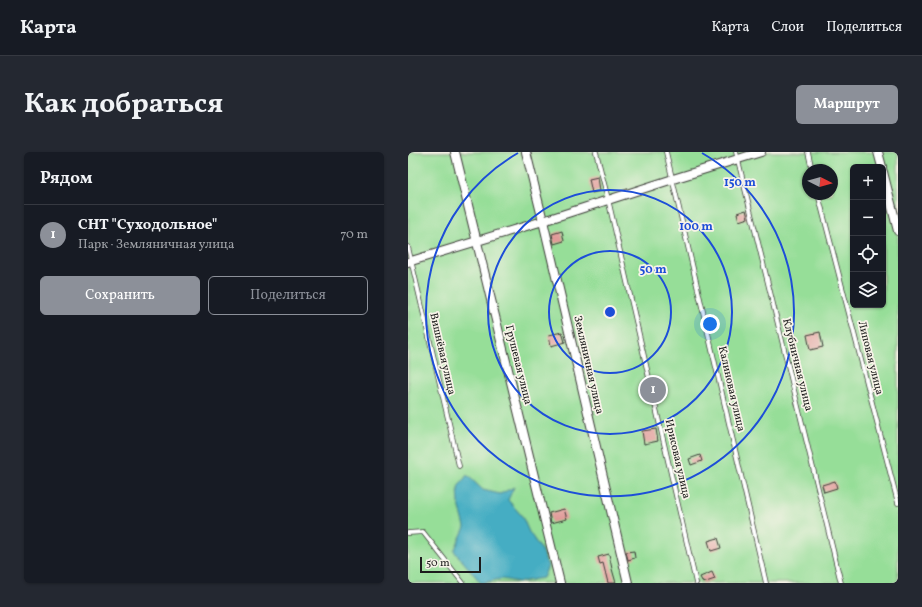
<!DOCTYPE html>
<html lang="ru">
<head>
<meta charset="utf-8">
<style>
  body { margin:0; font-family:Vollkorn,serif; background:#242831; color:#f1f3f6 }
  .controls { position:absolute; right:12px; top:12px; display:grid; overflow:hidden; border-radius:6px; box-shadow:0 1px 3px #0004 }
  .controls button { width:36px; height:36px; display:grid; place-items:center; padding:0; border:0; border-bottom:1px solid #363941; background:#171b24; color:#f1f3f6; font:20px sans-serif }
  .compass { position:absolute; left:394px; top:12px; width:36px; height:36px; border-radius:50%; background:#171b24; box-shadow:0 1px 3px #0004; rotate:96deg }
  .scale { position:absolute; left:12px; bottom:10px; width:61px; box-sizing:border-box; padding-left:4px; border:2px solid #1c1c1c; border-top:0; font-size:11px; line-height:14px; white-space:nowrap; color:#1c1c1c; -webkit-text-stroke:3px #f7f3e8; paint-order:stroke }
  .you { position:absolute; left:302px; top:172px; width:14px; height:14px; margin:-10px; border:3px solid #fff; border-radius:50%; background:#1a73e8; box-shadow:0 0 0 6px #1a73e833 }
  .badge { display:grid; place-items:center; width:26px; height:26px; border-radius:50%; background:#8c9099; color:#fff; font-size:13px; font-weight:700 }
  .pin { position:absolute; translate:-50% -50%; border:2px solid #fff; box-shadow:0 1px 4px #0006 }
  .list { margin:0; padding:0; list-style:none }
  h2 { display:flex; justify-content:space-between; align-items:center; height:52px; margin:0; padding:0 16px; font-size:17px }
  h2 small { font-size:13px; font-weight:400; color:#9ea1a6 }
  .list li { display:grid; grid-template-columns:26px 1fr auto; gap:12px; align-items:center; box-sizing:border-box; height:60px; padding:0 16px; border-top:1px solid #363941 }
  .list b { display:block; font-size:15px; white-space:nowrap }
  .list p { margin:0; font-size:13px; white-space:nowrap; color:#9ea1a6 }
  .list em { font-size:13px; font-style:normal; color:#9ea1a6 }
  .actions { display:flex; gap:8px; padding:12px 16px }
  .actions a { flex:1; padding:9px 0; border:1px solid #8c9099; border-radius:6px; text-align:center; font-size:14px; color:#8c9099 }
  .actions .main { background:#8c9099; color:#fff }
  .icon { flex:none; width:22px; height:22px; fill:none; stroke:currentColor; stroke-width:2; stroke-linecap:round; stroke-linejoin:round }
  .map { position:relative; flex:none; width:490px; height:431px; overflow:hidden; border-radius:6px }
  header { display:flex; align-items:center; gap:24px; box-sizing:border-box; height:56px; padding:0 20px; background:#171b24; border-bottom:1px solid #363941 }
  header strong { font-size:19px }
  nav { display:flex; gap:22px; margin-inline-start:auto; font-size:14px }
  .intro { display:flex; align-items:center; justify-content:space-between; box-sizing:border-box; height:96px; padding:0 24px }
  h1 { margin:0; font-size:28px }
  .button { padding:10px 18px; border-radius:6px; background:#8c9099; color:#fff; font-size:14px; font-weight:700 }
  main { display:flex; gap:24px; padding:0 24px }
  aside { flex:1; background:#171b24; border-radius:6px; box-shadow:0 1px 3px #0004 }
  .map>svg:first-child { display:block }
  .green { fill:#96de98; stroke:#597d5a; fill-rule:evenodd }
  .water { fill:#44adc3; stroke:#306470 }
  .building { fill:#e09a98 }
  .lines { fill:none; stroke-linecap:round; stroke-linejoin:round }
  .service-casing { stroke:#3b3b37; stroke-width:5.5 }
  .minor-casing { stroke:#3b3b37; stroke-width:10 }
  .service { stroke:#fff; stroke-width:4 }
  .minor { stroke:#fff; stroke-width:8 }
  .ring { fill:none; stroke:#1d4ed8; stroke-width:2 }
  .labels { text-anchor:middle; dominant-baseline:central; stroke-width:3.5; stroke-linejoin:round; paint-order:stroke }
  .street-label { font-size:11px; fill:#1c1c1c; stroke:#f7f3e8 }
  .centre { fill:#1d4ed8; stroke:#f7f3e8; stroke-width:2 }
  .ring-label { font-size:12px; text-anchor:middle; font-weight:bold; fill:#1d4ed8; stroke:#f7f3e8; stroke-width:3.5; stroke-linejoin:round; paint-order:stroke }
</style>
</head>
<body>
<header>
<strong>Карта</strong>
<nav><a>Карта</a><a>Слои</a><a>Поделиться</a></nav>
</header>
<div class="intro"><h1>Как добраться</h1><a class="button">Маршрут</a></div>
<main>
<aside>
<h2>Рядом<small></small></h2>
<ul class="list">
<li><span class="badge">1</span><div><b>СНТ &quot;Суходольное&quot;</b><p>Парк · Земляничная улица</p></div><em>70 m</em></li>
</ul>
<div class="actions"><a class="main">Сохранить</a><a>Поделиться</a></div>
</aside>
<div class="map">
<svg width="490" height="431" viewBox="0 0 490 431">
  <rect width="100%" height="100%" fill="#f7f3e8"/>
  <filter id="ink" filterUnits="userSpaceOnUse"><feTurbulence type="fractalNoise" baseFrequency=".025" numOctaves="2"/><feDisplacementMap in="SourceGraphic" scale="8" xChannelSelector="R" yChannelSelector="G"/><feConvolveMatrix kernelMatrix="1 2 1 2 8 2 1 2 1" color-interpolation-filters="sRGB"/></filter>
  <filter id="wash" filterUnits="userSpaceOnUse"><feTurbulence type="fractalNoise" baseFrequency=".012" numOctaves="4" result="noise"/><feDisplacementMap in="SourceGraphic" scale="16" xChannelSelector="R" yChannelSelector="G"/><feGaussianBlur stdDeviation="0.9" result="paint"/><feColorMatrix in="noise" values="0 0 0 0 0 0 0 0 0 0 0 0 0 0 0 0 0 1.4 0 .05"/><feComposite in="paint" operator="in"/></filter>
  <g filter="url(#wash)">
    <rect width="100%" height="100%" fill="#ede8d0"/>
    <path class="green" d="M0,0H490V431H0ZM445,15H475V153H445ZM400,18H424V42H400Z"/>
    <path class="water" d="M59,323L75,338L92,342L106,335L100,348L114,364L121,380L133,397L140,414L135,426L111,430L93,427L73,431L46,399L57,375L51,352L50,335Z"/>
    <g id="blocks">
      <path class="building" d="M190,25L192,39L184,41L181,27Z
        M338,58L340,66L331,69L329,61Z
        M154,79L156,89L146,92L144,82Z
        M154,180L157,190L143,194L141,183Z
        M412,180L415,195L402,198L399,183Z
        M248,277L250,289L236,292L234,279Z
        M292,303L294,309L283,313L281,307Z
        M427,329L429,336L416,340L414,333Z
        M156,357L159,367L143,371L141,361Z
        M310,386L313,396L303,399L300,389Z
        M226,399L227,406L220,408L218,400Z
        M201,402L204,417L208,431H200L195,411L192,412L190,405Z
        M304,420L307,427L295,431L292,425Z"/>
    </g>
  </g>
  <g filter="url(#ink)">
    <use href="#blocks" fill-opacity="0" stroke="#3b3b37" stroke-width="1"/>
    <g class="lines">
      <g class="service-casing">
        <path id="service" d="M188,0L200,47L288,431
          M258,0L358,431
          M328,0L433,431
          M400,0L404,18
          M410,42L490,351
          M0,95L51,314
          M0,381L15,380L55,431"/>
      </g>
      <g class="minor-casing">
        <path id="minor" d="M47,0L152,431
          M118,0L135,69L220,431
          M470,0L474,15
          M475,20L490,79
          M0,110L135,69L265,27L353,0"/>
      </g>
      <use href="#service" class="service"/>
      <use href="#minor" class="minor"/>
    </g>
  </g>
  <g class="ring">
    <circle cx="202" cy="160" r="61"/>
    <circle cx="202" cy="160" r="122"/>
    <path d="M294 1A184 184 0 1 1 110 1"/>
  </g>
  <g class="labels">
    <g class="street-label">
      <text transform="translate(34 202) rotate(77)">Вишнёвая улица</text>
      <text transform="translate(462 206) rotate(76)">Липовая улица</text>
      <text transform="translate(110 213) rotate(76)">Грушевая улица</text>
      <text transform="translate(180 213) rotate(77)">Земляничная улица</text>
      <text transform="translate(389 213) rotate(76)">Клубничная улица</text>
      <text transform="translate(323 237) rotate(77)">Калиновая улица</text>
      <text transform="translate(269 307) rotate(77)">Ирисовая улица</text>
    </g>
  </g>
  <circle cx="202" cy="160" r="6" class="centre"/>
  <g class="ring-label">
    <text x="332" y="34">150 m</text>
    <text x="288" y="78">100 m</text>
    <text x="245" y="121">50 m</text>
  </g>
</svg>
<div class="controls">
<button>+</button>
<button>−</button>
<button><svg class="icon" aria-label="locate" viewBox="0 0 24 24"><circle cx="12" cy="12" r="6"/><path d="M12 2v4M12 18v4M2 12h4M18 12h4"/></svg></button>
<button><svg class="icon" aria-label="layers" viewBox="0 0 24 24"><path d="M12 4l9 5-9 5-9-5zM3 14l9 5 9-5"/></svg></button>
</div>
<svg class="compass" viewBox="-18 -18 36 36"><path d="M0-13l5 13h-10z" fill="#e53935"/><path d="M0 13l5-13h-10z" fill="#9ea1a6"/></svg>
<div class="scale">50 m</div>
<div class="you"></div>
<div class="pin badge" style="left:245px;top:238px">1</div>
</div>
</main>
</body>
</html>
